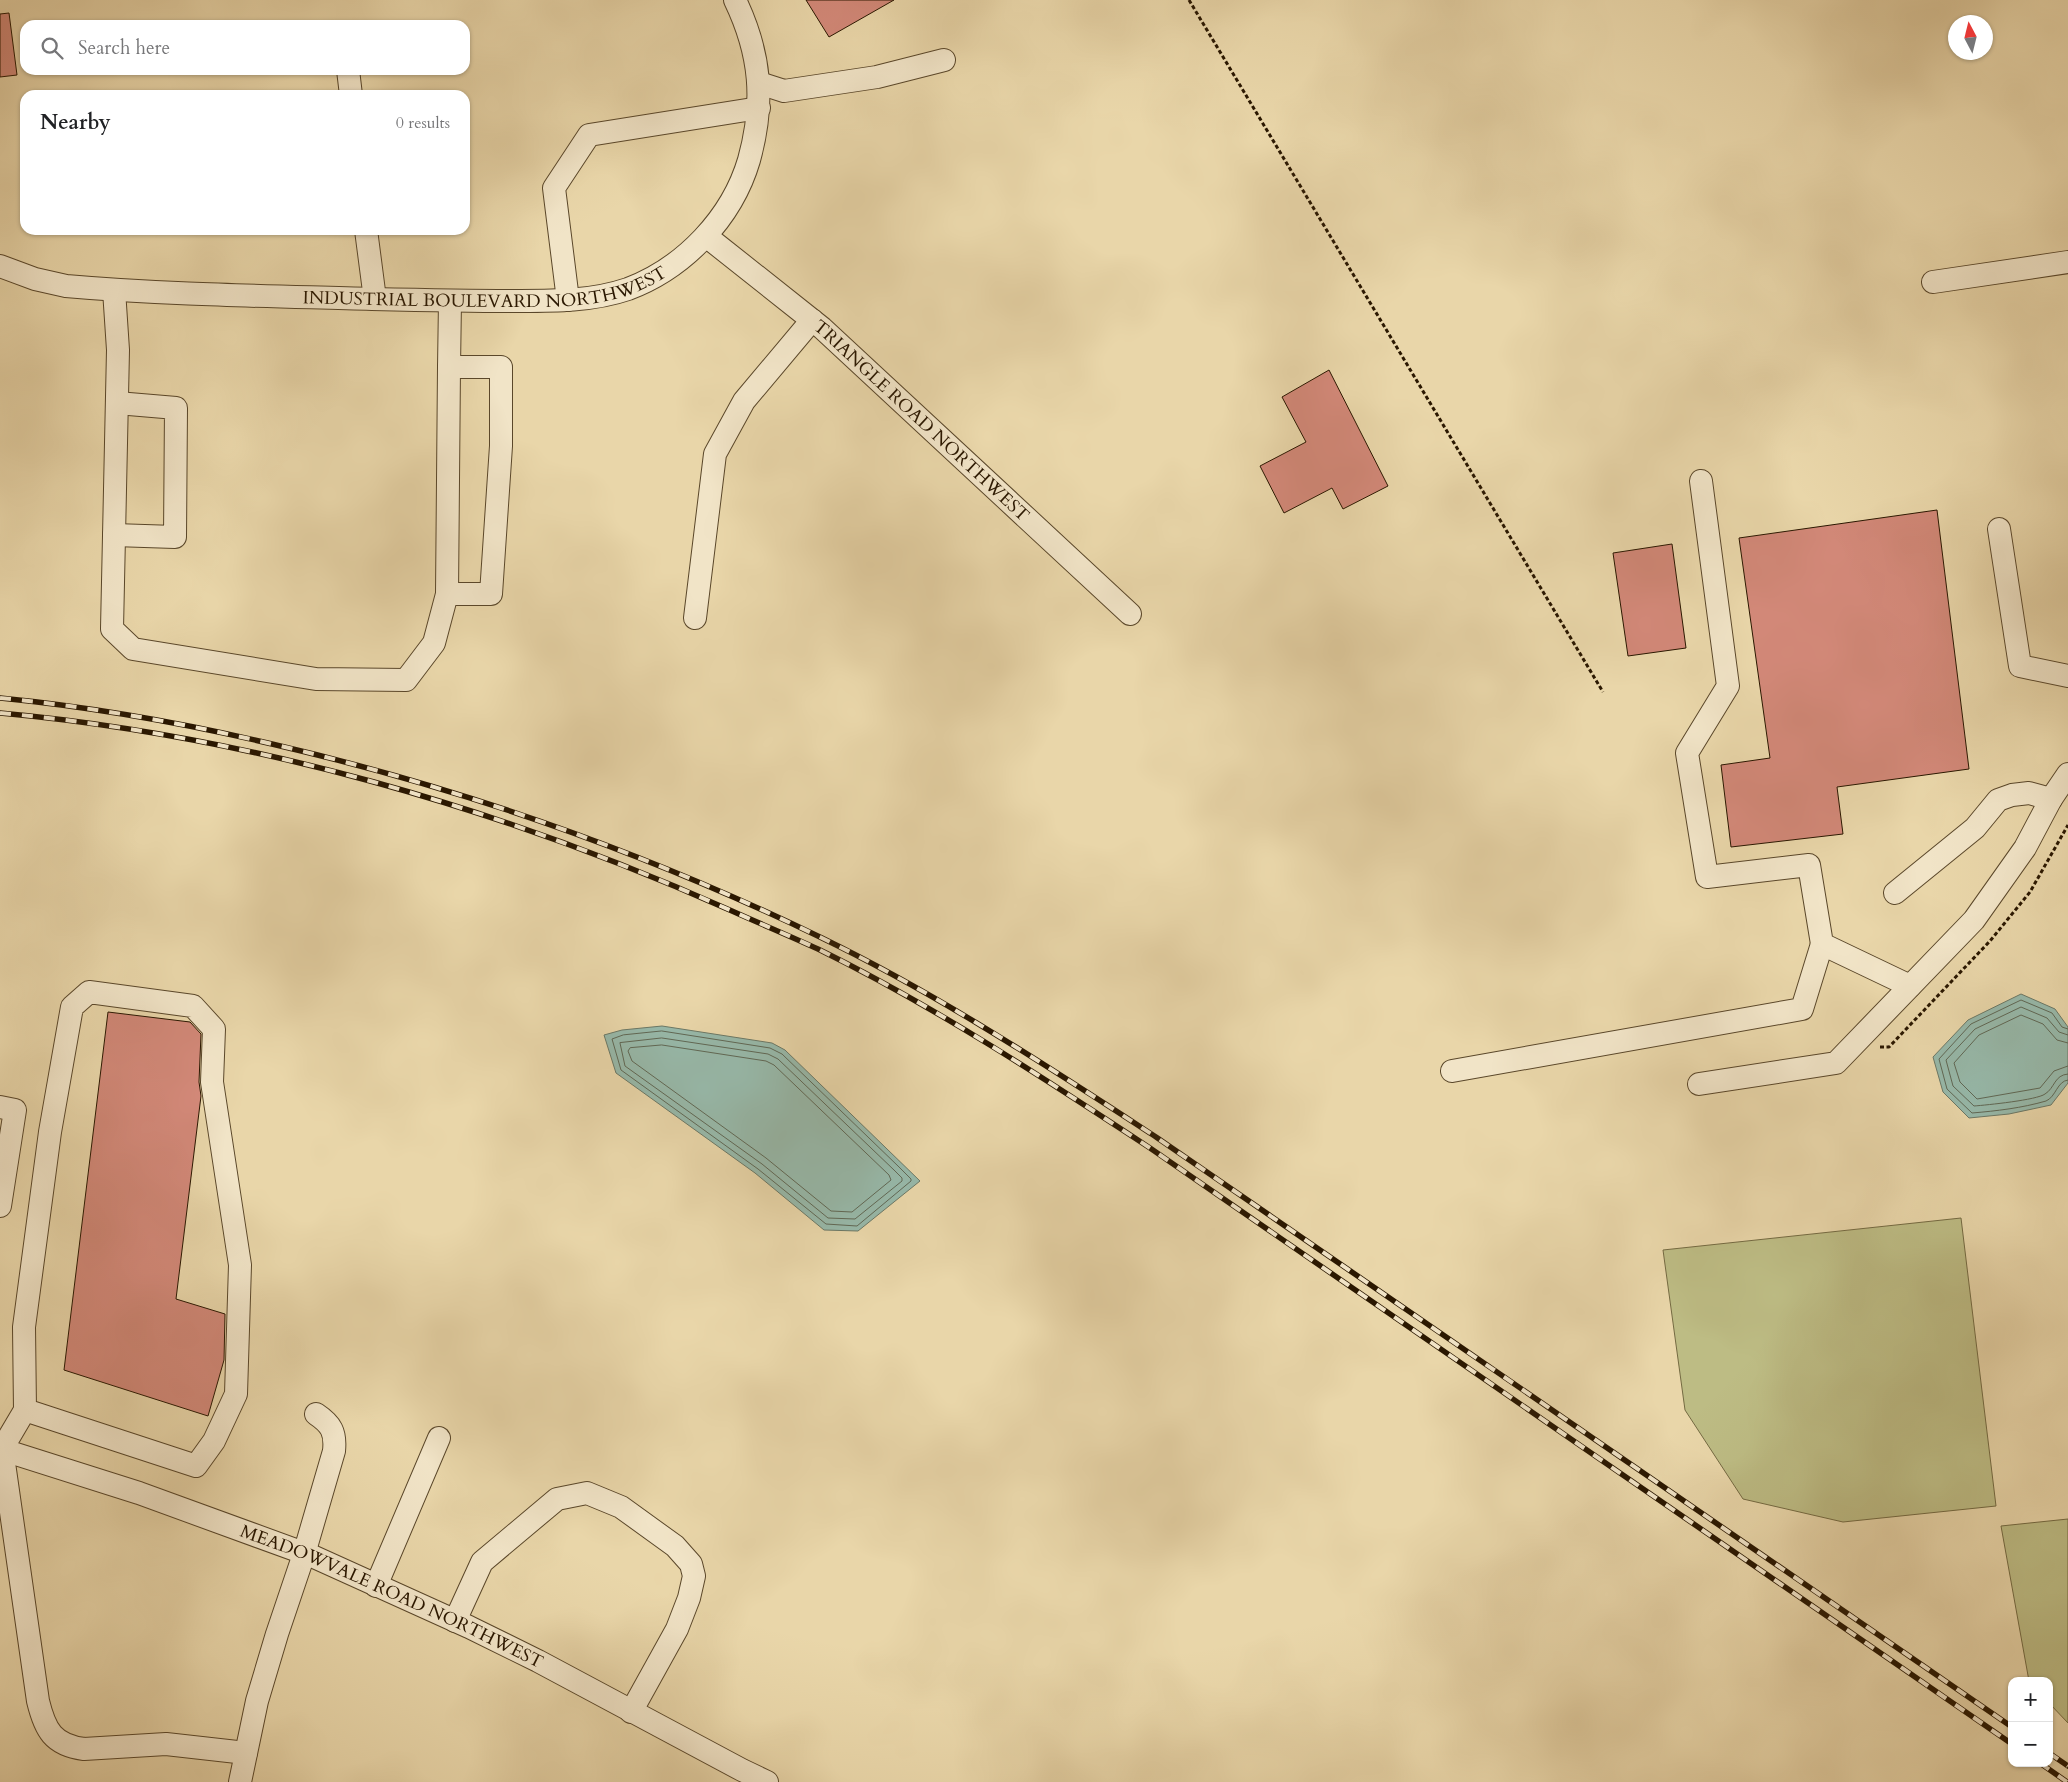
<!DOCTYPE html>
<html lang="en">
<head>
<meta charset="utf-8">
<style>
  body { margin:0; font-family:Cardo,serif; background:#f6f6f6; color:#202124 }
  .controls { position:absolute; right:15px; bottom:15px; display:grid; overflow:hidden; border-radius:10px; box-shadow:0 1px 4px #0004 }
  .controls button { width:45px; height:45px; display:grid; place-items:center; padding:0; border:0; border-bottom:1px solid #e0e0e0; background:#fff; color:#202124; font:25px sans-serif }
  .compass { position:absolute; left:1948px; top:15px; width:45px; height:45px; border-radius:50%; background:#fff; box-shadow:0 1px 4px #0004; rotate:353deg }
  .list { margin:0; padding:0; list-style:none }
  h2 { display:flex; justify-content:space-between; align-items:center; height:65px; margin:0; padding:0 20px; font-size:21px }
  h2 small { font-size:16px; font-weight:400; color:#757577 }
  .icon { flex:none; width:28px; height:28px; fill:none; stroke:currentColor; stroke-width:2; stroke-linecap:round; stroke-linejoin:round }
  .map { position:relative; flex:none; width:2068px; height:1782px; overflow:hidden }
  .search { position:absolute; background:#fff; box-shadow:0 1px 4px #0004; left:20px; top:20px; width:450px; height:55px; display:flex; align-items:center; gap:12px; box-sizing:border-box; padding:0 18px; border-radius:15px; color:#757577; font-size:19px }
  .panel { position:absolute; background:#fff; box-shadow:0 1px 4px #0004; left:20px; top:90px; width:450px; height:145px; border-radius:15px }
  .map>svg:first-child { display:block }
  .green { fill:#bdbc84; stroke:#746a42 }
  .water { fill:#97b9aa; stroke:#6b7866 }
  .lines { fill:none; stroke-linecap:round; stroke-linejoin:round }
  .shore { stroke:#606855; stroke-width:1 }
  .building { fill:#d28878; stroke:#2a1700 }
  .minor-casing { stroke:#5a472a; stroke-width:24 }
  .path { stroke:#2a1700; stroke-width:3; stroke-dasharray:4 2.5; stroke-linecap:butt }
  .minor { stroke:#f1e4c7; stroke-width:22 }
  .rail-casing { stroke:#2a1700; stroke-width:5.5 }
  .rail { stroke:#f1e4c7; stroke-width:4; stroke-dasharray:11; stroke-linecap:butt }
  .labels { text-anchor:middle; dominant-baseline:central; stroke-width:5; stroke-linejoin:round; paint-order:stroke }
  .street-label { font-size:18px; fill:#2a1700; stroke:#f1e4c7 }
</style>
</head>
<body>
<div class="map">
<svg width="2068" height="1782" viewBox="0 0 2068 1782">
  <rect width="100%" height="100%" fill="#e9d6a9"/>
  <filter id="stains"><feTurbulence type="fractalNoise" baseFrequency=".004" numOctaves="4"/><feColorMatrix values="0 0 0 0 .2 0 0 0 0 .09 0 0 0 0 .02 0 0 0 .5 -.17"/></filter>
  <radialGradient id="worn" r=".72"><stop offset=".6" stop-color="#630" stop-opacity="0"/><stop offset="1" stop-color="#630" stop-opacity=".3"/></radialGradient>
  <path class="green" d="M1961,1218L1996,1506L1843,1522L1743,1499L1685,1410L1663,1250Z
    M2068,1519V1723L2049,1703V1681H2029L2001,1526Z"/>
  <path class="water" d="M2021,994L2055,1009L2068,1027V1083L2051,1105L2009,1114L1969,1118L1943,1092L1933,1057L1968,1020Z
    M662,1026L772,1043L785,1050L920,1181L858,1231L824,1230L755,1173L616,1073L604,1035L622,1030Z"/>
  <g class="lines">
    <path class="shore" d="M2068,1029L2062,1027L2052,1013L2021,1000L1971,1024L1939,1059L1947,1089L1972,1113C1996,1111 2022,1108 2046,1101C2056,1097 2057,1081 2068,1080
      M662,1031L770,1048L782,1054L898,1166L911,1179V1181L857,1226L826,1224L758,1169L621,1070L612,1039L623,1035Z
      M2068,1035L2059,1032L2047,1018L2021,1007L1975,1029L1946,1060L1953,1086L1974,1106C1987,1105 2037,1100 2045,1094C2055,1088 2054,1075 2068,1074
      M662,1038L768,1054L778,1059L894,1170L902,1178V1181L855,1219L828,1218L762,1164L625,1066L620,1043Z
      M2068,1043L2057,1040L2043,1024L2021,1015L1979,1035L1954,1063L1960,1082L1977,1099L2040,1088L2054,1071L2068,1066
      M662,1045L766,1061L774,1065L889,1175L891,1180L852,1212L831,1211L766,1158L632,1061L628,1051L630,1048Z"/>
  </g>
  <path class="building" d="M806,0H894L829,37Z
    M9,13L17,75L0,77V14Z
    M1329,370L1388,486L1343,509L1332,488L1284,513L1260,466L1306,442L1282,397Z
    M1937,510L1969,769L1837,787L1843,834L1731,847L1721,765L1770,758L1739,538Z
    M1672,544L1686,648L1628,656L1613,553Z
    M108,1012L190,1022L201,1034L199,1082L201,1096L176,1299L225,1314L224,1360L208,1416L64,1370Z"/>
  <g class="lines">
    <g class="minor-casing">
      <g id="minor">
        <path d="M348,70L351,95"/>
        <path d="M759,83L784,91L877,77L944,60"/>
        <path d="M366,230L375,299"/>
        <path id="s1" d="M706,236L822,328L1130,614"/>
        <path id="s2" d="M0,266L35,279L66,286C168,295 270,296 372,299C418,300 464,301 510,301C549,301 590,302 628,289C684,268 732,218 749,160C765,102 761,54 735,0"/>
        <path d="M1933,282L2068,262"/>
        <path d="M114,290L118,350L112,629L133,649L316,679L406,680L434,643L447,594H491L501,446V367H449L450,301"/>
        <path d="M568,300L554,188L589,135L759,108"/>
        <path d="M1701,481L1728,686L1687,753L1707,877L1809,865L1822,944L1910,986"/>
        <path d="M1999,529L2020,666L2068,676"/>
        <path d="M114,535L175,537L176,408L117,403"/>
        <path d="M447,594L449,367"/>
        <path d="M695,618L715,454L744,401L812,320"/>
        <path d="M1895,893L1975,828L1998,800L2012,795L2029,793L2051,799"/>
        <path d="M1452,1071L1802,1009L1822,944"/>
        <path d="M1699,1084L1836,1063L1974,920L2025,848L2051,799L2068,774"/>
        <path d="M0,1107L15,1110L0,1206"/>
        <path d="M25,1410L196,1466L214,1441L236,1394L240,1265L212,1082L214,1029L193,1006L89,992L72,1007L50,1132L24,1327L25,1410L2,1449L38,1701C45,1730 53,1745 84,1749L166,1744L246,1753"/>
        <path id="s3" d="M0,1449L139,1493L312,1556L469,1627L538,1661L742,1770L767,1782"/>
        <path d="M376,1586L439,1438"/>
        <path d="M455,1621L482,1562L557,1499L587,1493L621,1507L675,1546L691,1564L694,1576L689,1598L677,1629L631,1712"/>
        <path d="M240,1782L257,1701L277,1634L304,1554L334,1451C336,1432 331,1424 316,1414"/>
      </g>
    </g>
    <path class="path" d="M1189,0L1603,692
      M1880,1047H1889L1990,941L2030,892L2068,825"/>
    <use href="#minor" class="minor"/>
    <g class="rail-casing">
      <path id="rail" d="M0,698C92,707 183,723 272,744C462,788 647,853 822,938C939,995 1047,1066 1156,1137L2012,1727
        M0,713C252,736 501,808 732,911C761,924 790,936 818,949C934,1006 1042,1077 1150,1148L2012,1744
        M2049,1753L2068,1766
        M2040,1763L2067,1782"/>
    </g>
    <use href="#rail" class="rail"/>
  </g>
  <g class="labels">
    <g class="street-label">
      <text stroke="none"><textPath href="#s2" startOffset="490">INDUSTRIAL BOULEVARD NORTHWEST</textPath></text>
      <text stroke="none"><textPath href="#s1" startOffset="284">TRIANGLE ROAD NORTHWEST</textPath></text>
      <text stroke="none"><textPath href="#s3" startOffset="419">MEADOWVALE ROAD NORTHWEST</textPath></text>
    </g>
  </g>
  <rect width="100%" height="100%" filter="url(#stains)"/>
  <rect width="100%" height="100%" fill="url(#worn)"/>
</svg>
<div class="controls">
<button>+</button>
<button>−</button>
</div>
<svg class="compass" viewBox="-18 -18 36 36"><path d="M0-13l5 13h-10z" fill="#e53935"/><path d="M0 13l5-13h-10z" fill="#757577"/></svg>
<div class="search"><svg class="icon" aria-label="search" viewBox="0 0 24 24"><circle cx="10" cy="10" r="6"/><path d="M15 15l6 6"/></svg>Search here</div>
<section class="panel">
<h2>Nearby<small>0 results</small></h2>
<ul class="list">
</ul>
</section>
</div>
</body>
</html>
